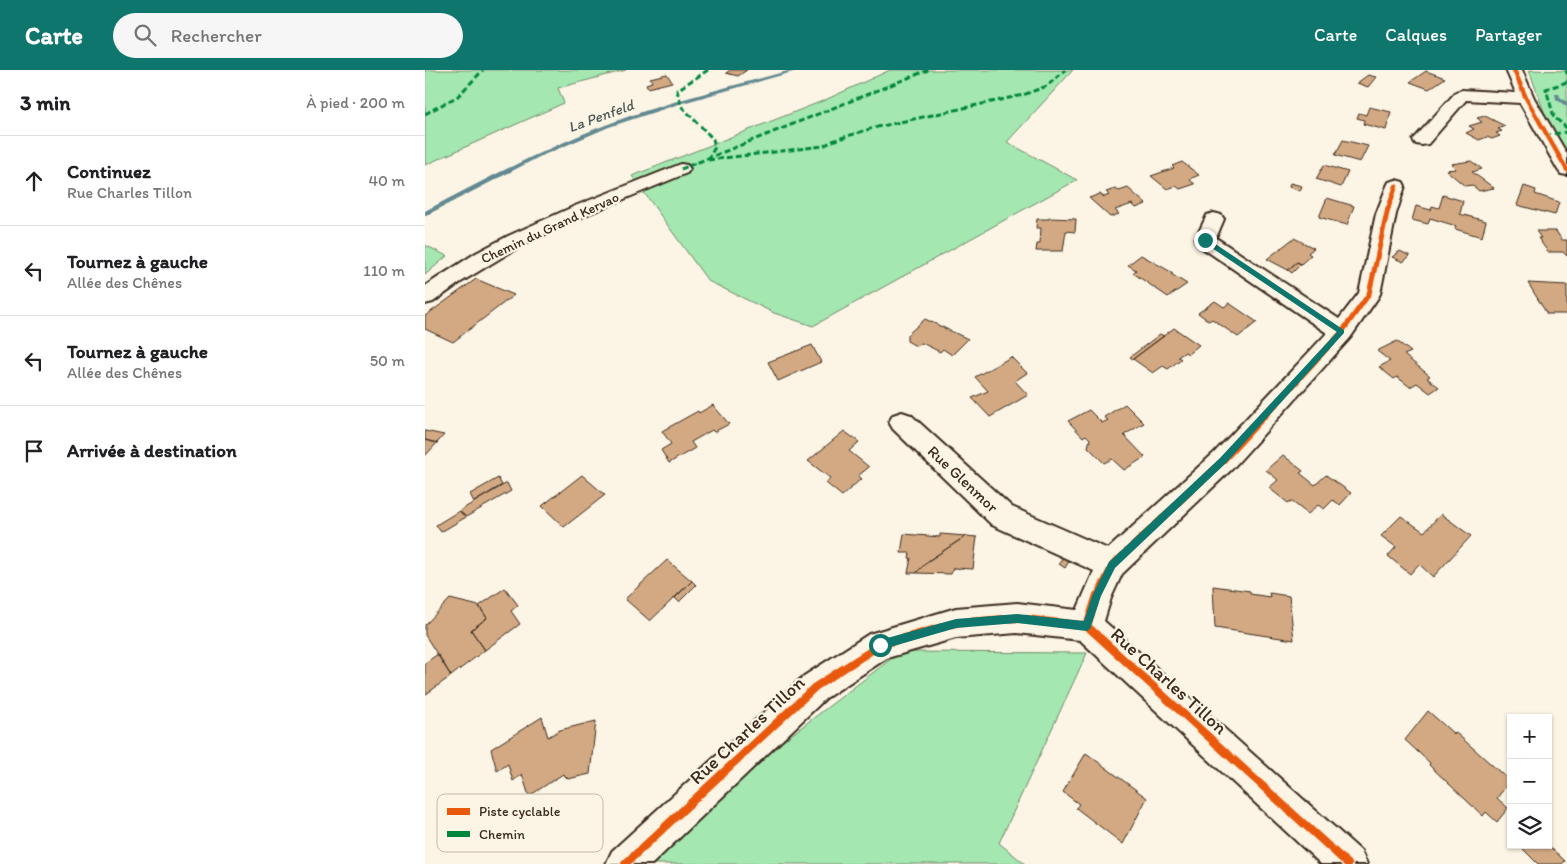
<!DOCTYPE html>
<html lang="fr">
<head>
<meta charset="utf-8">
<style>
  body { margin:0; font-family:Itim,sans-serif; background:#f6f6f6; color:#202124 }
  .controls { position:absolute; right:15px; bottom:15px; display:grid; overflow:hidden; border-radius:0px; box-shadow:0 1px 4px #0004 }
  .controls button { width:45px; height:45px; display:grid; place-items:center; padding:0; border:0; border-bottom:1px solid #e0e0e0; background:#fff; color:#202124; font:25px sans-serif }
  .stop { position:absolute; width:15px; height:15px; margin:-11px; border:4px solid #0f766e; border-radius:50%; background:#fff }
  .stop.end { background:#0f766e; border-color:#fff; box-shadow:0 1px 5px #0008 }
  .list { margin:0; padding:0; list-style:none }
  h2 { display:flex; justify-content:space-between; align-items:center; height:65px; margin:0; padding:0 20px; font-size:21px }
  h2 small { font-size:16px; font-weight:400; color:#757577 }
  .list li { display:grid; grid-template-columns:32px 1fr auto; gap:15px; align-items:center; box-sizing:border-box; height:90px; padding:0 20px; border-top:1px solid #e0e0e0 }
  .list b { display:block; font-size:19px; white-space:nowrap }
  .list p { margin:0; font-size:16px; white-space:nowrap; color:#757577 }
  .list em { font-size:16px; font-style:normal; color:#757577 }
  .icon { flex:none; width:28px; height:28px; fill:none; stroke:currentColor; stroke-width:2; stroke-linecap:round; stroke-linejoin:round }
  .map { position:relative; flex:none; width:1142px; height:794px; overflow:hidden }
  header { display:flex; align-items:center; gap:30px; box-sizing:border-box; height:70px; padding:0 25px; background:#0f766e; color:#fff }
  header strong { font-size:24px }
  nav { display:flex; gap:28px; margin-inline-start:auto; font-size:18px }
  .search { width:350px; height:45px; background:#f6f6f6; display:flex; align-items:center; gap:12px; box-sizing:border-box; padding:0 18px; border-radius:28px; color:#757577; font-size:19px }
  main { display:flex }
  aside { flex:1; background:#fff }
  .map>svg:first-child { display:block }
  .green { fill:#a4e7b1; stroke:#708868 }
  .lines { fill:none; stroke-linecap:round; stroke-linejoin:round }
  .stream { fill:#638990; fill-rule:evenodd }
  .building { fill:#d2a983; stroke:#3b2a1e }
  .street-casing { stroke:#3b2a1e; stroke-width:4 }
  .street { fill:#fcf5e5; fill-rule:evenodd }
  .quiet { stroke:#00873e; stroke-width:3; stroke-dasharray:6 3; stroke-linecap:butt }
  .cycleway-far3-casing { stroke:#fcf5e5; stroke-width:6 }
  .cycleway-far2-casing { stroke:#fcf5e5; stroke-width:8 }
  .cycleway-far1-casing { stroke:#fcf5e5; stroke-width:9 }
  .cycleway-casing { stroke:#fcf5e5; stroke-width:11 }
  .cycleway-far3 { stroke:#e8590c; stroke-width:4.5 }
  .cycleway-far2 { stroke:#e8590c; stroke-width:5 }
  .cycleway-far1 { stroke:#e8590c; stroke-width:6 }
  .cycleway { stroke:#e8590c; stroke-width:8 }
  .route { fill:#0f766e }
  .labels { text-anchor:middle; dominant-baseline:central; stroke-width:4.5; stroke-linejoin:round; paint-order:stroke }
  .far-street-label { font-size:14px; fill:#3b2a1e; stroke:#fcf5e5 }
  .far-water-label { font-size:15px; font-style:italic; fill:#4f5a57; stroke:#fcf5e5 }
  .street-label { font-size:16px; fill:#3b2a1e; stroke:#fcf5e5 }
  .near-street-label { font-size:19px; fill:#3b2a1e; stroke:#fcf5e5 }
  .key { fill:#fcf5e5; stroke:#c2b8a9; stroke-width:1 }
  .key-label { font-size:14px; fill:#3b2a1e }
</style>
</head>
<body>
<header>
<strong>Carte</strong>
<div class="search"><svg class="icon" aria-label="search" viewBox="0 0 24 24"><circle cx="10" cy="10" r="6"/><path d="M15 15l6 6"/></svg>Rechercher</div>
<nav><a>Carte</a><a>Calques</a><a>Partager</a></nav>
</header>
<main>
<aside>
<h2>3 min<small>À pied · 200 m</small></h2>
<ul class="list">
<li><svg class="icon" aria-label="ahead" viewBox="0 0 24 24"><path d="M12 20V5M6 11l6-6 6 6"/></svg><div><b>Continuez</b><p>Rue Charles Tillon</p></div><em>40 m</em></li>
<li><svg class="icon" aria-label="left" viewBox="0 0 24 24"><path d="M17 20v-9H6M10 6l-5 5 5 5"/></svg><div><b>Tournez à gauche</b><p>Allée des Chênes</p></div><em>110 m</em></li>
<li><svg class="icon" aria-label="left" viewBox="0 0 24 24"><path d="M17 20v-9H6M10 6l-5 5 5 5"/></svg><div><b>Tournez à gauche</b><p>Allée des Chênes</p></div><em>50 m</em></li>
<li><svg class="icon" aria-label="arrive" viewBox="0 0 24 24"><path d="M6 21V4h12l-3 4 3 4H6"/></svg><div><b>Arrivée à destination</b></div></li>
</ul>
</aside>
<div class="map">
<svg width="1142" height="794" viewBox="0 0 1142 794">
  <rect width="100%" height="100%" fill="#fcf5e5"/>
  <filter id="ink" filterUnits="userSpaceOnUse"><feTurbulence type="fractalNoise" baseFrequency=".02" numOctaves="2"/><feDisplacementMap in="SourceGraphic" scale="10" xChannelSelector="R" yChannelSelector="G"/><feConvolveMatrix kernelMatrix="1 2 1 2 8 2 1 2 1" color-interpolation-filters="sRGB"/></filter>
  <g filter="url(#ink)">
    <path class="green" d="M0,0H201L133,18L139,33L0,95Z
      M465,0H648L582,72L652,110L388,256L349,243L283,211L207,106L400,30Z
      M1104,0L1142,1V84L1122,50Z
      M0,175L22,186L0,205Z
      M475,582L662,583L574,773L600,794H222L298,717Z"/>
    <g class="lines">
      <path class="stream" d="M366,0H375L254,34L184,57L114,87L0,146V141C66,106 132,72 202,47C256,28 312,15 366,0Z
        M1130,24H1134L1135,27L1142,32V37L1131,29Z"/>
    </g>
    <path class="building" d="M305,0H322L313,6L301,3Z
      M1001,1L1020,8L1004,19L985,12Z
      M242,4L247,12L223,18L221,14L227,12L225,8Z
      M943,5L951,7L943,17L932,13Z
      M944,37L966,42L961,60L938,54L939,50L932,48L934,43L941,45Z
      M1060,46L1080,56L1073,59L1077,61L1071,63L1075,66L1067,69L1062,67L1054,70L1041,63L1049,59L1044,56L1057,52L1052,48Z
      M918,70L943,76L935,92L910,85Z
      M1046,91L1057,99L1047,102L1069,118L1054,121L1047,115L1040,116L1021,100L1031,99L1026,94Z
      M757,92L774,105L767,108L765,110L770,114L755,119L751,116L742,119L726,106L749,98L747,96Z
      M899,95L923,102L916,117L891,109Z
      M865,113L877,116L875,121L864,117Z
      M1099,116L1111,120L1110,124L1134,132L1130,145L1092,135Z
      M703,118L721,134L711,138L707,134L690,140L694,144L685,147L664,128L675,124L679,127L684,125L681,122L690,119L694,121Z
      M1018,125L1038,131L1035,144L1061,151L1057,167L1030,159L1031,156L1005,148L1003,154L987,150L991,136L1006,140L1007,136L1014,138Z
      M902,128L929,136L922,155L894,147Z
      M624,148L651,149L650,162L641,161L638,181H611L612,174H615L616,158H611L612,149H624Z
      M1111,161H1131L1137,170H1142V186L1138,182H1123L1113,168H1116Z
      M869,168L889,178L883,183L886,185L876,194L872,192L863,200L842,189Z
      M975,181L985,186L978,192L967,187Z
      M716,185L748,203L746,204L762,214L743,227L708,203L711,200L703,195Z
      M872,192L876,194L867,203L863,200Z
      M51,209L89,225L28,272L0,259V246Z
      M1103,213L1142,215V244H1122Z
      M790,231L799,237L804,233L832,252L813,267L787,249L784,251L773,243Z
      M500,249L543,269L527,285L518,279L515,282L497,273L491,276L482,271V265Z
      M749,258L774,275L763,284L760,282L753,287L756,289L743,299L738,296L728,303L708,289Z
      M735,264L739,266L708,289L705,287Z
      M972,271L986,282L979,285L1005,306L1002,308L1014,317L1005,323L992,313L985,317L972,307L969,309L954,297L965,291L952,281Z
      M387,275L396,292L353,311L343,292Z
      M586,287L602,303L590,311L603,325L565,347L547,328L563,321L550,307Z
      M700,334L719,353L699,365L720,387L699,400L687,389L679,393L663,377L665,369L661,365L658,367L643,351L664,340L677,353L683,350L679,347Z
      M288,335L304,354L289,362L287,360L266,372L270,378L244,393L236,380L246,374L237,361L273,341L274,343Z
      M0,361L19,365L12,373L0,370Z
      M419,361L434,372L424,381L444,397L433,406L436,409L417,426L401,413L405,408L383,391Z
      M0,370L12,373L0,386Z
      M858,385L878,401L875,403L890,415L901,405L926,423L915,435L908,430L899,439L893,435L883,444L866,431L863,433L844,418L853,410L841,400Z
      M157,405L180,425L139,457L117,436Z
      M73,408L77,415L49,432L45,424Z
      M82,413L86,421L41,447L34,441Z
      M34,441L41,447L16,462L11,455Z
      M1016,444L1046,466L1008,507L994,494L985,504L963,486L971,477L956,466L976,446L999,462Z
      M479,464L515,467V464L541,466L503,491L491,503H483L486,488H484L485,483H476Z
      M541,466L552,467L548,499L528,498L526,504L491,503L503,491Z
      M638,486L645,489L640,498L634,494Z
      M242,490L267,511L225,551L200,529Z
      M267,511L271,515L254,532L250,528Z
      M788,516L825,521V524L845,527L844,523L864,526L869,570L790,558Z
      M80,518L93,535L86,541L95,554L60,580L46,560L62,548L54,536Z
      M25,529L54,536L62,548L46,560L60,580L26,606L0,565V555Z
      M13,584L26,606L0,625V593Z
      M1003,641L1029,664L1030,662L1085,711L1072,728L1083,738L1072,752L1061,742L1058,746L1004,695L1005,693L980,670Z
      M117,647L123,667L135,660L171,651L165,704L143,709L138,704L104,726L97,704L88,711L83,694L72,701L66,679Z
      M661,683L722,728L698,774L651,738L654,734L638,722Z
      M1094,775H1123L1140,791L1137,794H1113Z"/>
    <g class="lines">
      <g class="street-casing">
        <path id="street" d="M1081,0H1097L1109,28L1142,84V105L1136,104L1133,100L1095,33L1041,30L1003,74L997,75L991,74L988,70L1031,22L1037,20L1091,23Z
          M256,94L262,95L265,99L262,103L163,144L97,175L36,212L8,232L0,234V216L51,183L83,166L150,136Z
          M971,110L978,112L980,116L971,144L955,224L952,229L925,268L807,399L697,504L686,528L679,551L936,781L942,794H896L655,570L592,563L531,568L462,588L401,628L227,794H181L187,781L379,606L444,564L531,538L592,533L652,540L669,501L567,455L468,359L464,352L468,345L477,342L486,345L587,437L683,479L789,383L902,263L773,175L770,170L782,145L789,143L796,145L799,149L791,168L914,249L934,223L951,144L962,116L964,112Z"/>
      </g>
      <use href="#street" class="street"/>
      <path class="quiet" d="M283,0L252,20L256,36L288,69L290,77L283,90
        M1141,0L1142,4
        M1142,12L1121,19L1129,47L1142,58
        M0,44L33,26L58,0
        M1120,65L1142,62
        M283,90L398,76L410,70L448,58L598,25L622,16L640,0
        M256,99L503,0"/>
      <g class="cycleway-far3-casing">
        <path id="cycleway-far3" d="M1089,0L1101,28L1142,100
          M963,139L971,116"/>
      </g>
      <g class="cycleway-far2-casing">
        <path id="cycleway-far2" d="M872,311L917,262L944,224L963,138"/>
      </g>
      <g class="cycleway-far1-casing">
        <path id="cycleway-far1" d="M672,526L687,495L798,391L873,310"/>
      </g>
      <g class="cycleway-casing">
        <path id="cycleway" d="M662,556L672,525
          M200,794L390,617L455,575L531,553L592,548L662,556L923,794"/>
      </g>
      <use href="#cycleway-far3" class="cycleway-far3"/>
      <use href="#cycleway-far2" class="cycleway-far2"/>
      <use href="#cycleway-far1" class="cycleway-far1"/>
      <use href="#cycleway" class="cycleway"/>
    </g>
  </g>
  <path class="route" d="M778,169H783L919,260V263L801,393L690,498L676,526L665,559L662,561L592,553L531,558L455,580L452,578L450,575L455,570L531,549L592,544L659,551L667,526L684,492L795,388L912,262L778,172Z"/>
  <g class="labels">
    <g class="far-street-label">
      <text transform="translate(125 158) rotate(-25)">Chemin du Grand Kervao</text>
    </g>
    <g class="far-water-label">
      <text transform="translate(176 46) rotate(-20)">La Penfeld</text>
    </g>
    <g class="street-label">
      <text transform="translate(538 409) rotate(43)">Rue Glenmor</text>
    </g>
    <g class="near-street-label">
      <text transform="translate(744 611) rotate(42)">Rue Charles Tillon</text>
      <text transform="translate(322 660) rotate(-43)">Rue Charles Tillon</text>
    </g>
  </g>
  <rect x="12" y="724" width="166" height="58" rx="8" class="key"/>
  <rect x="22" y="738" width="23" height="7" fill="#e8590c"/>
  <rect x="22" y="761" width="23" height="6" fill="#00873e"/>
  <g class="key-label">
    <text x="54" y="746">Piste cyclable</text>
    <text x="54" y="769">Chemin</text>
  </g>
</svg>
<div class="controls">
<button>+</button>
<button>−</button>
<button><svg class="icon" aria-label="layers" viewBox="0 0 24 24"><path d="M12 4l9 5-9 5-9-5zM3 14l9 5 9-5"/></svg></button>
</div>
<div class="stop" style="left:455px;top:575px"></div>
<div class="stop end" style="left:780px;top:170px"></div>
</div>
</main>
</body>
</html>
